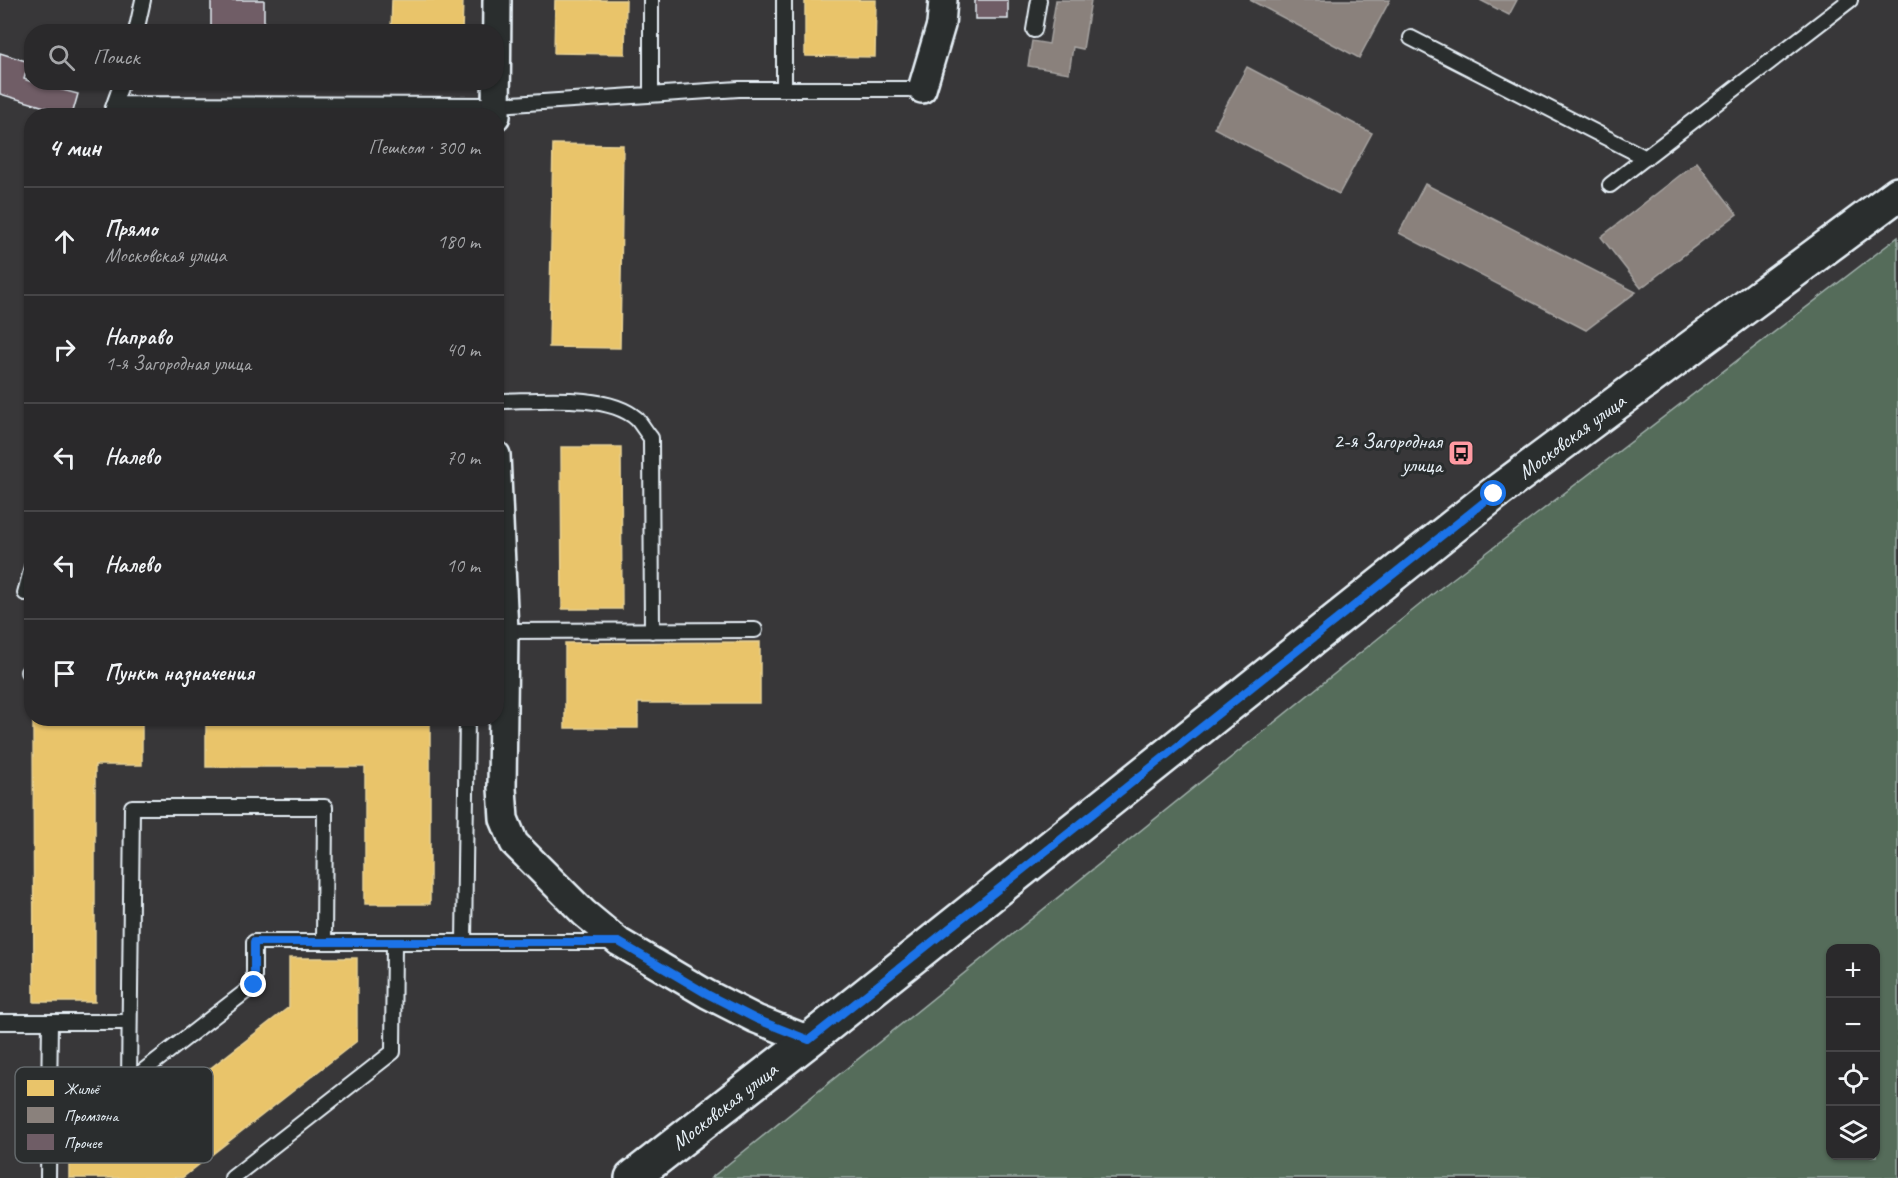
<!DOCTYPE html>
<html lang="ru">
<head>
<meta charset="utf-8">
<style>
  body { margin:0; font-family:Caveat,sans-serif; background:#323133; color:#f1f3f6 }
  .controls { position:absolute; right:18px; bottom:18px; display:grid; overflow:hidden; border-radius:12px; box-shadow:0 2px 4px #0004 }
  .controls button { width:54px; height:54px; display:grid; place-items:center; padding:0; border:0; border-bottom:2px solid #464547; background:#2a292b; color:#f1f3f6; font:30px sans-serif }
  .stop { position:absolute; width:18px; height:18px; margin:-14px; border:4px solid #1a73e8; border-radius:50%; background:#fff }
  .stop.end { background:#1a73e8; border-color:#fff; box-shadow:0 2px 6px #0008 }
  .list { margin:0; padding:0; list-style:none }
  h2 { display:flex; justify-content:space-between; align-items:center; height:78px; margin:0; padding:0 24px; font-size:26px }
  h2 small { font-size:20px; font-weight:400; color:#a5a6a9 }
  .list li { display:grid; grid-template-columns:39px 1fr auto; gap:18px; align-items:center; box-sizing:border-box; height:108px; padding:0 24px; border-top:2px solid #464547 }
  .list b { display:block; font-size:22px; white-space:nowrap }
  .list p { margin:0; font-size:20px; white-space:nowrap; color:#a5a6a9 }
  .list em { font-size:20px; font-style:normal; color:#a5a6a9 }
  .icon { flex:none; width:33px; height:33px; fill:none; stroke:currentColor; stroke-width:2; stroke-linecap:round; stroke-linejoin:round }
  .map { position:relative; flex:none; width:1898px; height:1178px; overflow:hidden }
  .search { position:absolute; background:#2a292b; box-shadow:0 2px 4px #0004; left:24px; top:24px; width:480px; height:66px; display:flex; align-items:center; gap:15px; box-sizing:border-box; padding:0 21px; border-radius:24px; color:#a5a6a9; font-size:22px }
  .panel { position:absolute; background:#2a292b; box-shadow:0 2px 4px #0004; left:24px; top:108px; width:480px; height:618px; border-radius:24px }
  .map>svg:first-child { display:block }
  .green { fill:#546c5a; stroke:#9eaea9; stroke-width:1.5; fill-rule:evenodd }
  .homes { fill:#e9c46a; stroke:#e9d295; stroke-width:1.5 }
  .industry { fill:#8a817c; stroke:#a6a3a1; stroke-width:1.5 }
  .building { fill:#6f5d66; stroke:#e8f1f8; stroke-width:1.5 }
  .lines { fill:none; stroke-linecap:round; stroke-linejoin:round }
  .service-casing { stroke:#e8f1f8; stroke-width:18 }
  .minor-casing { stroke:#e8f1f8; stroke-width:32 }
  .secondary-casing { stroke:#e8f1f8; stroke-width:38 }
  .service { stroke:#2a2d2e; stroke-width:14 }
  .minor { stroke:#2a2d2e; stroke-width:27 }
  .secondary { stroke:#2a2d2e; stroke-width:33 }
  .route { stroke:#1a73e8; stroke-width:8 }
  .labels { text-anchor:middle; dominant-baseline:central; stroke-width:6; stroke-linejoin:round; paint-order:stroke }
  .street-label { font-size:21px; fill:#e8f1f8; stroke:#2a2d2e }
  .poi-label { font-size:21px; fill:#e8f1f8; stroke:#2a2d2e; text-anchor:end }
  .key { fill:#2a2d2e; stroke:#63686b; stroke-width:1.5 }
  .key-label { font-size:16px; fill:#e8f1f8 }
</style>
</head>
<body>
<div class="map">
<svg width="1898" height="1178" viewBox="0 0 1898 1178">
  <rect width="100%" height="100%" fill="#383739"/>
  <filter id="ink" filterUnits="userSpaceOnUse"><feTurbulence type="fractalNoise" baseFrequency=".0167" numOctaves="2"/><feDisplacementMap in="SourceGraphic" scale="12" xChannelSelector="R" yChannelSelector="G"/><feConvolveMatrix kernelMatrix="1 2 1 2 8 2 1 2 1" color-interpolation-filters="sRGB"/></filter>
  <g filter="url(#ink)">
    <path class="green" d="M1898,237V1178H711L1438,590ZM1830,948H1876V1156H1830Z"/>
    <path class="homes" d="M392,0H463L462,32H391Z
      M555,0H626L625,54L554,53Z
      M805,0H876L875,57L805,56Z
      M553,144L623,145L620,348L549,347Z
      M561,447H621L622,609H562Z
      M760,642V703H638V728H565V643Z
      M33,718H142V765H95V1002H34Z
      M206,718H430V904H365V767H206Z
      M289,958H357V1041L182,1178H69V1140H118L289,1007Z"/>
    <path class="industry" d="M1056,0H1091L1083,49L1073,47L1069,73L1028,66L1032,41L1049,44Z
      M1250,0H1390L1359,58Z
      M1480,0H1517L1509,15Z
      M1247,67L1372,133L1339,194L1214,128Z
      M1697,162L1737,214L1641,288L1601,237Z
      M1425,184L1636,292L1586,330L1399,233Z"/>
    <path class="building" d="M211,0H264V32H211Z
      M975,0H1008V19H975Z
      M0,53L29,62L24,79L32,82L78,94L72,115L0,94Z"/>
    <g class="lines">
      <g class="service-casing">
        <path id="service" d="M651,0V94
          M784,0V88
          M1034,30L1039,0
          M136,32L143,0
          M1411,38L1646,158
          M115,104L496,105L739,89H922
          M110,116L122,82
          M1610,185L1850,0
          M496,401C535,401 607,392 637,419C642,425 646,432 651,438L652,631
          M25,593L32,567
          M504,631L755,630
          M28,672H32
          M464,942L467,718
          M0,1022H129
          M49,1082H129L254,985V942H614
          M129,1082L132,807H325L324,942
          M48,1178L50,1022
          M232,1178L393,1052L394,942"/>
      </g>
      <g class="minor-casing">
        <path id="minor" d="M922,89L941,25L943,0
          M496,116L497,0
          M496,455L504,631L502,788L504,819L514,843L584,913L619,942L707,994L756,1019L809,1040"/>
      </g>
      <g class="secondary-casing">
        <g id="secondary">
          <path id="s1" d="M632,1178L809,1040L1494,494L1898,194"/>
        </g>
      </g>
      <use href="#service" class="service"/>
      <use href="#minor" class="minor"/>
      <use href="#secondary" class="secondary"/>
    </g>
  </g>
  <g class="lines" filter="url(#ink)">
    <path class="route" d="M254,985V942H619L707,994L756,1019L809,1040L1494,494"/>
  </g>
  <defs>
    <g id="bus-square" transform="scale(1.35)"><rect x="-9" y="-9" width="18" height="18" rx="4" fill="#ff9aa2" stroke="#2a2d2e"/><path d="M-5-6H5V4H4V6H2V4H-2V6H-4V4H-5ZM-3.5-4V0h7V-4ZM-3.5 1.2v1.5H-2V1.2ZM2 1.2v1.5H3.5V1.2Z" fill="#111"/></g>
  </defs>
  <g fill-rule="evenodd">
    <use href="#bus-square" x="1461" y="453"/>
  </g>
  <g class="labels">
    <g class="street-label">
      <text stroke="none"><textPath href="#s1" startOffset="1197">Московская улица</textPath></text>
      <text stroke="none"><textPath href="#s1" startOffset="117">Московская улица</textPath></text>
    </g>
    <g class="poi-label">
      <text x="1442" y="441">2-я Загородная<tspan x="1442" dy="24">улица</tspan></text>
    </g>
  </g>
  <rect x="15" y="1067" width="198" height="96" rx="9" class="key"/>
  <rect x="27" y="1080" width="27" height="16" fill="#e9c46a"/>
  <rect x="27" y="1107" width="27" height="16" fill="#8a817c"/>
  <rect x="27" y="1134" width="27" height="16" fill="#6f5d66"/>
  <g class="key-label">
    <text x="64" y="1094">Жильё</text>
    <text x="64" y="1121">Промзона</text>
    <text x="64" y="1148">Прочее</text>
  </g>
</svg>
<div class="controls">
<button>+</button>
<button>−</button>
<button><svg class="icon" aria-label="locate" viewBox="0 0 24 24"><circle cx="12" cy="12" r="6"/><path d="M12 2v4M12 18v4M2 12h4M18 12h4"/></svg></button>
<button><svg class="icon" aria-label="layers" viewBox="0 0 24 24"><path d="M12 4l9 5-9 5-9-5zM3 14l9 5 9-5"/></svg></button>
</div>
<div class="stop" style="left:1494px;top:494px"></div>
<div class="stop end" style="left:254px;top:985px"></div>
<div class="search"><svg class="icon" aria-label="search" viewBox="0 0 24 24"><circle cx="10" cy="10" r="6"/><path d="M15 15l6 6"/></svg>Поиск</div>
<section class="panel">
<h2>4 мин<small>Пешком · 300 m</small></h2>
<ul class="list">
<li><svg class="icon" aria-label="ahead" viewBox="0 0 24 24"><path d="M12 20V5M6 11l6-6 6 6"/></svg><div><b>Прямо</b><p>Московская улица</p></div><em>180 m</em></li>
<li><svg class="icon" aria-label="right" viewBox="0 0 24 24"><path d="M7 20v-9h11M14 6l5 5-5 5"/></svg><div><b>Направо</b><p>1-я Загородная улица</p></div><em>40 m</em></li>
<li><svg class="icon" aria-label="left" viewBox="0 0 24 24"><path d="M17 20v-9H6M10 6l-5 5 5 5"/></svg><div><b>Налево</b></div><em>70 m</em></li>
<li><svg class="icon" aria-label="left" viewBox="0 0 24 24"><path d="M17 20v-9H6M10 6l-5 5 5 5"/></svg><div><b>Налево</b></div><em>10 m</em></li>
<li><svg class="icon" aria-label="arrive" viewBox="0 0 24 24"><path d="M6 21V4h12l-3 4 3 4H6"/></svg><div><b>Пункт назначения</b></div></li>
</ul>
</section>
</div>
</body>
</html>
